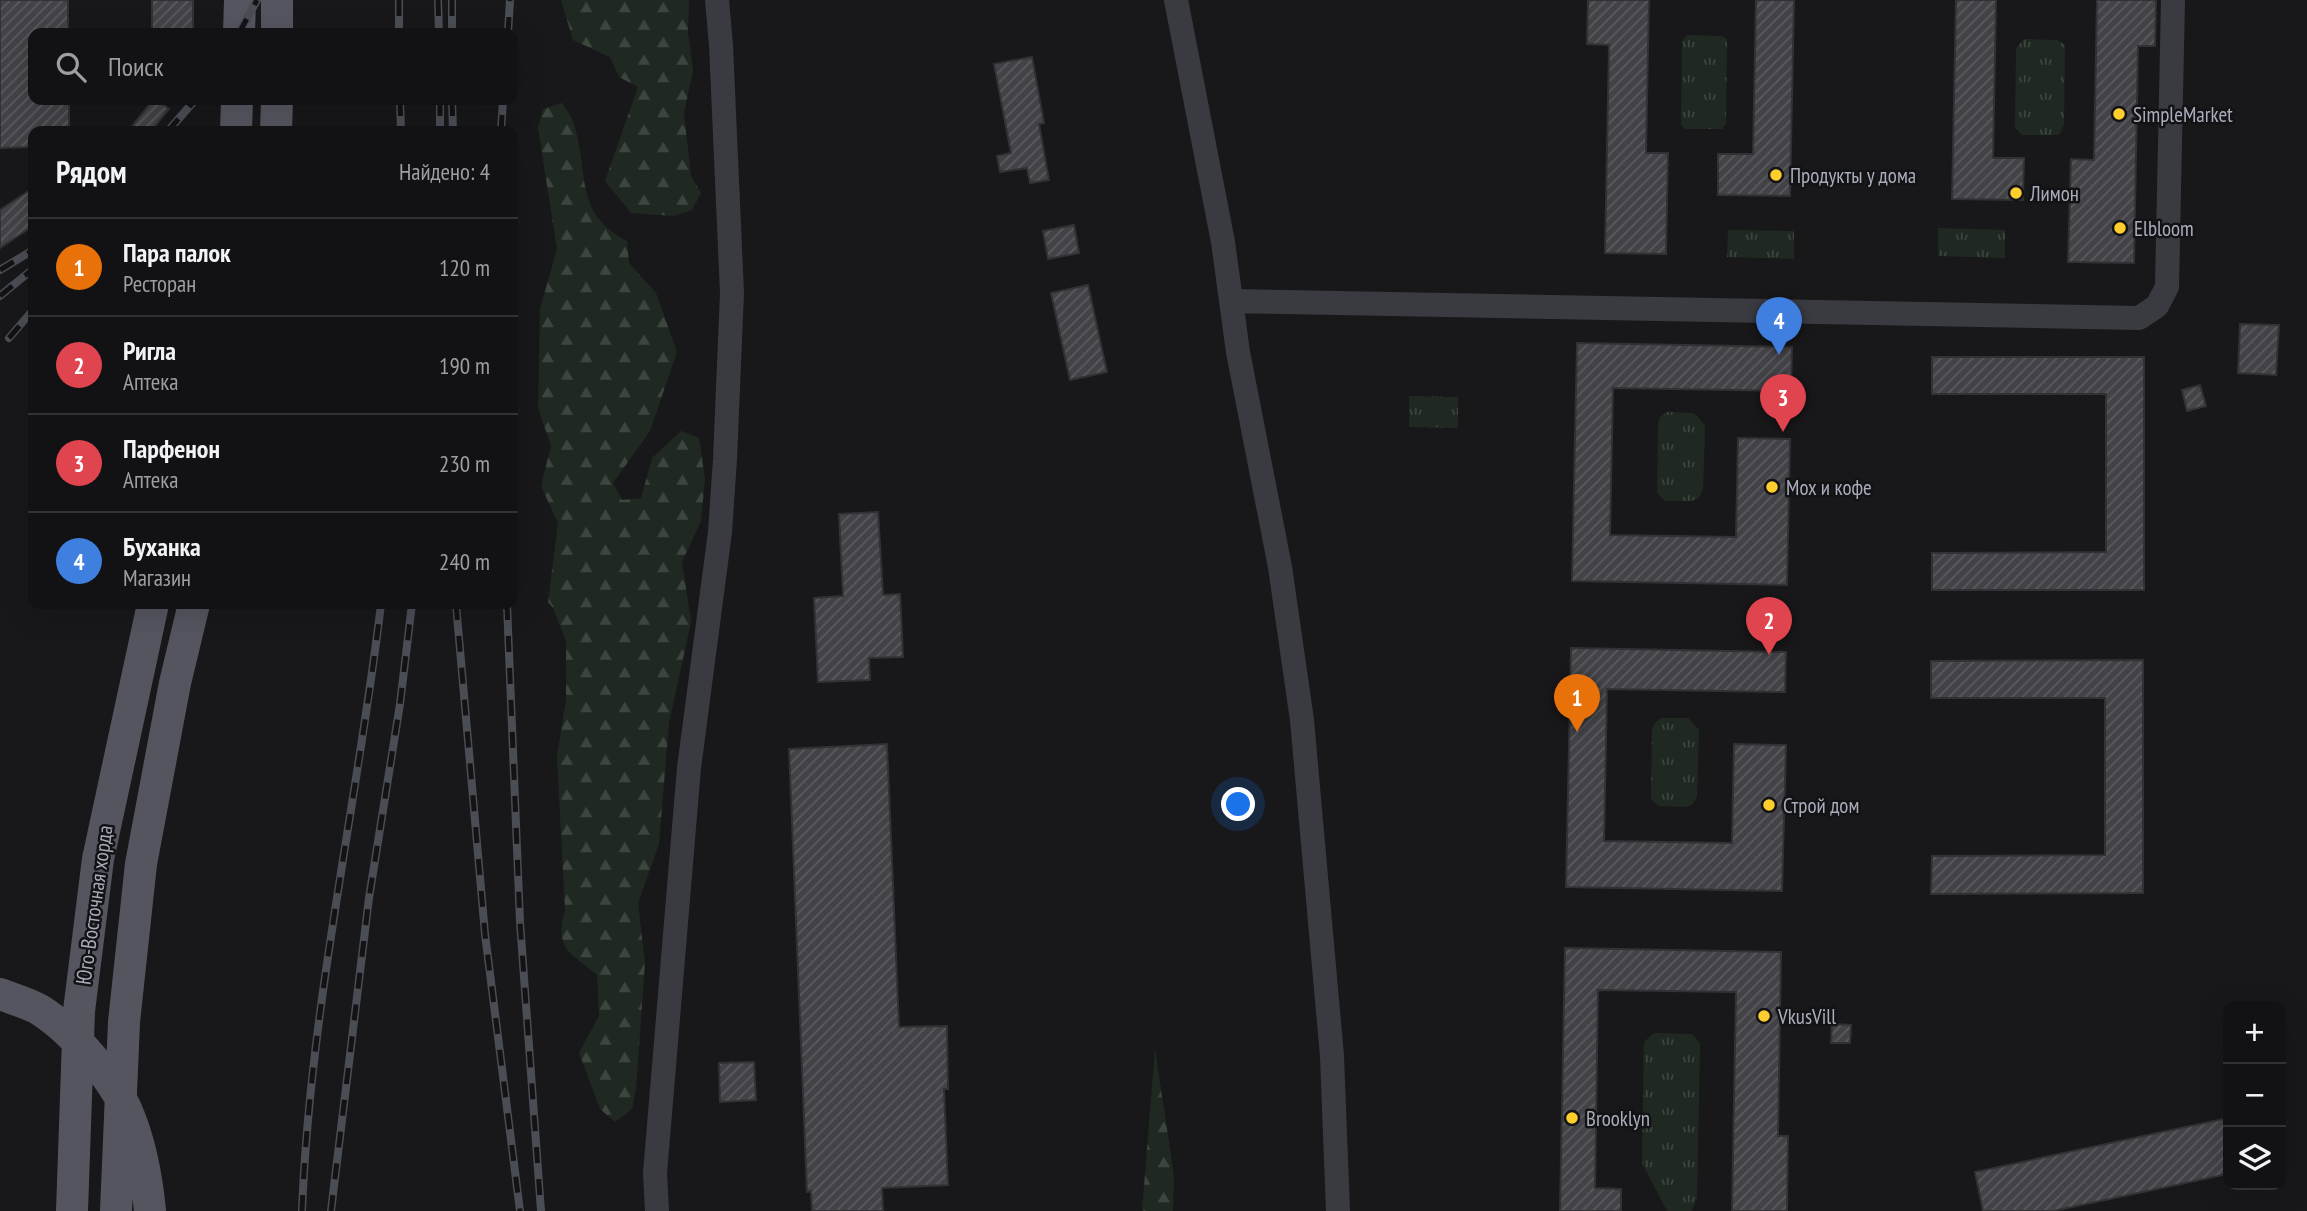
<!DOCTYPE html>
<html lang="ru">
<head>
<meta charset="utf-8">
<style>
  body { margin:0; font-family:"PT Sans Narrow",sans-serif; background:#1f2022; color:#f1f3f6 }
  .controls { position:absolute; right:21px; bottom:21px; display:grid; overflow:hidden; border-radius:14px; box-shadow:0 7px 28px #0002 }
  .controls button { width:63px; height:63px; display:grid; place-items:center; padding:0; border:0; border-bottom:2px solid #313234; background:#121214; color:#f1f3f6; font:35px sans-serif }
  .you { position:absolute; left:1239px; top:805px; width:24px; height:24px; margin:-18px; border:5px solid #fff; border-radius:50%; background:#1a73e8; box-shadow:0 0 0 10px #1a73e833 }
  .badge { display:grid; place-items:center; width:46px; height:46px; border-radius:50%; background:#d93025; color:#fff; font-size:23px; font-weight:700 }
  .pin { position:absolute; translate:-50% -58px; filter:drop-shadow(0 2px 4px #0008) }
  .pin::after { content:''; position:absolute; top:37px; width:24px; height:21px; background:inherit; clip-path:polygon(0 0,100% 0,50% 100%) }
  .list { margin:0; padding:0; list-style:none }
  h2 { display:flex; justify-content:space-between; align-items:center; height:91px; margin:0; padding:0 28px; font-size:30px }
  h2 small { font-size:23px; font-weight:400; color:#9c9ea0 }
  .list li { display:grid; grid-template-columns:46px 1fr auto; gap:21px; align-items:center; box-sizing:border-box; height:98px; padding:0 28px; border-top:2px solid #313234 }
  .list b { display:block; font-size:26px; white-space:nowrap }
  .list p { margin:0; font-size:23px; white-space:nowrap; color:#9c9ea0 }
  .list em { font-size:23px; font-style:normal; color:#9c9ea0 }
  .icon { flex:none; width:38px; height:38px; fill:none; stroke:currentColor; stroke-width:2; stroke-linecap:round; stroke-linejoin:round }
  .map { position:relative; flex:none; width:2307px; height:1211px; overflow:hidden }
  .search { position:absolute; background:#121214; box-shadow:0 7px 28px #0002; left:28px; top:28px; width:490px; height:77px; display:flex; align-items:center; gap:18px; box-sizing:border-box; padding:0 24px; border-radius:14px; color:#9c9ea0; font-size:26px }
  .panel { position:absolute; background:#121214; box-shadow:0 7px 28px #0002; left:28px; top:126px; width:490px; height:483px; border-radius:14px }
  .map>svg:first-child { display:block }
  .forest { fill:url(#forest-firs) }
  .park { fill:url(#park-tufts) }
  .building { fill:url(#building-hatch); stroke:#323236; stroke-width:2 }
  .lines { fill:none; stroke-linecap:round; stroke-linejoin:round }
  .minor { stroke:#3a3b41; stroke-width:24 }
  .major { stroke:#54555f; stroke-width:32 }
  .rail-casing { stroke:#4b4d55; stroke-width:8 }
  .rail { stroke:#131315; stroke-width:5; stroke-dasharray:16; stroke-linecap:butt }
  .poi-dot { fill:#fecf2c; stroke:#131315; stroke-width:2.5 }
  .labels { text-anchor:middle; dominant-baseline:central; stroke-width:5; stroke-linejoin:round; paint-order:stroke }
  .poi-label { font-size:21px; fill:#a9adbb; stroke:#131315; text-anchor:start }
  .street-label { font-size:21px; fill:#a9adbb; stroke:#131315 }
</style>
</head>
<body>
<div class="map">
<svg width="2307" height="1211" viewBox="0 0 2307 1211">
  <defs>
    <pattern id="forest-firs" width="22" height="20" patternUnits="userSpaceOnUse" patternTransform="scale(1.75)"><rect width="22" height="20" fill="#1f2921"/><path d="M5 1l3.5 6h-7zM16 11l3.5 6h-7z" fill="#3d453f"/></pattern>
    <pattern id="park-tufts" width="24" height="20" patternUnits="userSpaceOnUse" patternTransform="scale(1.75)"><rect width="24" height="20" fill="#1f2921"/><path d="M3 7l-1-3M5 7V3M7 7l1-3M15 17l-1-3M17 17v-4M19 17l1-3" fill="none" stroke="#3d453f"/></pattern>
    <pattern id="building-hatch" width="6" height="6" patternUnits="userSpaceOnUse" patternTransform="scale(1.75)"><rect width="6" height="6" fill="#424247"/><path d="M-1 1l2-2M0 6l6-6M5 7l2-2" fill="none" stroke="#5a5b60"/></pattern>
  </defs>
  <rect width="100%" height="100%" fill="#18181a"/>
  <path class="forest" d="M561,0H689L688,32L693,71L684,113L691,176L701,193L692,210L673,216L631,213L605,181L638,87L619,77L610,57L573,40Z
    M562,103C566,109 571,116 573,122C590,170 572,213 627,241L629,263L656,293L677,352L650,431L613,483L622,500L641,498L652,458L681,431L699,438L705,479L701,521L682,562L691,622L669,723L659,844L638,903L645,963L636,1089L632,1109L615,1122L600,1109L579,1053L599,1016L597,975C570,952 554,949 565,910L557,757L566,699V641L553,608L548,602L558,523L541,486L551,446L538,408L540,309L557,249L538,128L543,109Z
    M1155,1049L1174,1176L1173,1211H1142Z"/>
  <path class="park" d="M1687,35L1722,36L1727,39L1726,124L1722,129H1685L1681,125L1682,41Z
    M2024,39L2057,40L2065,45L2064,125L2059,135H2022L2015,128L2016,48Z
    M1938,228L2005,230V258L1938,256Z
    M1728,230L1794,231V259L1727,257Z
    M1409,396L1458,397V428L1409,427Z
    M1667,412L1694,413L1705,425L1703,490L1699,498L1692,501H1665L1657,493L1658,424L1660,417Z
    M1661,718H1688L1699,730L1697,796L1693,804L1686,807L1659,806L1651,799L1652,729L1655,723Z
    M1654,1033L1692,1034L1700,1043L1697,1198L1692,1211H1667L1642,1163L1644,1042Z"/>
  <path class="building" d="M0,0H68V33H33V100H69V129L33,131V147L0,148Z
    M152,0H193V33H152Z
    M1588,0H1649L1646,153H1668L1666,254L1605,253L1609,45L1587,44Z
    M1756,0H1794L1790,196L1718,195V154H1753Z
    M1956,0H1996L1993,158H2024L2023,200L1952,199Z
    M2097,0H2156L2155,46H2138L2134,263L2068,262L2071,159L2094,160Z
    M1032,57L1044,123L1039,124L1049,180L1030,183L1027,168L1000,172L997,156L1011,153L994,64Z
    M153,100H157L169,109L151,131H128Z
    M33,188V226L0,248V210Z
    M1074,225L1079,253L1048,259L1043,231Z
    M1088,285L1107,372L1070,380L1051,293Z
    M2240,324L2279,325L2276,375L2238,373Z
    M1577,343L1792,347L1791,391L1613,388L1610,535L1736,537L1738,438L1790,439L1787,585L1572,581Z
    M1932,357H2144V590H1932V553L2106,552V394H1932Z
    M2200,385L2206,406L2187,411L2182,390Z
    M878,512L883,595L900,594L903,657L869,658L870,680L818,682L814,598L843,596L839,514Z
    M1571,648L1786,652L1785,692L1607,689L1604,841L1732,843L1734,744L1786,745L1782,891L1566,887Z
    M2143,660V893L1931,894L1932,856L2105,855V698H1931V661Z
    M887,744L899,1027L947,1026L948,1089H944L948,1185L882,1188L883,1211H812L811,1191L807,1192L789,749Z
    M1565,948L1781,952L1778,1136H1788L1787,1211H1732L1736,992L1598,990L1595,1188L1621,1189V1211H1560Z
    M1832,1024L1851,1025L1850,1043H1831Z
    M754,1062L756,1100L720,1102L719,1063Z
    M2228,1118V1174L2053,1211H1983L1975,1172Z"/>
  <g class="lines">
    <path class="minor" d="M1176,0L1223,242L1238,352L1280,567L1302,720L1332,1056L1338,1211
      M1231,301L2139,318L2157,306L2167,287L2173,0
      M657,1211L655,1173L689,768L720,532L725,459L732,293L721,45L717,0"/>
    <path class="major" d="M239,33L240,0
      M277,33V0
      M236,131L237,100
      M276,131L277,100
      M0,994C13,999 28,1003 40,1010C73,1031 115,1080 129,1116C141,1146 147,1179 150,1211
      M72,1211L79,1011L98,859L153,604
      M116,1211L124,1022L141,864L175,683L194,604"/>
    <g class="rail-casing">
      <path id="rail" d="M399,0V33
        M438,0L439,33
        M452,0V33
        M239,33L257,0
        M508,33L510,0
        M400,100L401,131
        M440,100V131
        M452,100L453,131
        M168,131L195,100
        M501,131L503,100
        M0,270L33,250
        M0,296L33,269
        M9,338L33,310
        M456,604L485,934L520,1211
        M507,604L520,922L541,1211
        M302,1211C310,1007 357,806 381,604
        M331,1211L369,898L400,704L412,604"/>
    </g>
    <use href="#rail" class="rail"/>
  </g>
  <g class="poi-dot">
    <circle cx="2119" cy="114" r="7"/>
    <circle cx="1776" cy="175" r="7"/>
    <circle cx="2016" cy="193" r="7"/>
    <circle cx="2120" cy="228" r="7"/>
    <circle cx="1772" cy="487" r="7"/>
    <circle cx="1769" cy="805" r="7"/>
    <circle cx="1764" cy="1016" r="7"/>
    <circle cx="1572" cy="1118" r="7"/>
  </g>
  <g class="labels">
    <g class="poi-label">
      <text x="2133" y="114">SimpleMarket</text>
      <text x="1790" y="175">Продукты у дома</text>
      <text x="2030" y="193">Лимон</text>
      <text x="2134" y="228">Elbloom</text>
      <text x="1786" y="487">Мох и кофе</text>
      <text x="1783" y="805">Строй дом</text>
      <text x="1778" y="1016">VkusVill</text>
      <text x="1586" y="1118">Brooklyn</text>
    </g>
    <g class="street-label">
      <text transform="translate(94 905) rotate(-82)">Юго-Восточная хорда</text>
    </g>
  </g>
</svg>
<div class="controls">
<button>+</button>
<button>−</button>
<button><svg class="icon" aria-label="layers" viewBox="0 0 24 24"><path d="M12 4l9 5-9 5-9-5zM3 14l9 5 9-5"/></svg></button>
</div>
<div class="you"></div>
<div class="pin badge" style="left:1577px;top:732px;background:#e8710a">1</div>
<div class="pin badge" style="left:1769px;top:655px;background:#e0444e">2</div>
<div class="pin badge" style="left:1783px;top:432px;background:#e0444e">3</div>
<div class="pin badge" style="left:1779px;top:355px;background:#3f7fe0">4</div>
<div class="search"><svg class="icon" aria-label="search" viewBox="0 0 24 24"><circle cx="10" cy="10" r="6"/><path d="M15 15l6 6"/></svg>Поиск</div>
<section class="panel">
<h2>Рядом<small>Найдено: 4</small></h2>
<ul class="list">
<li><span class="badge" style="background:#e8710a">1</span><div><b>Пара палок</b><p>Ресторан</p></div><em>120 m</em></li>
<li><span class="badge" style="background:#e0444e">2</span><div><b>Ригла</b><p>Аптека</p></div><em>190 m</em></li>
<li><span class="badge" style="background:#e0444e">3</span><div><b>Парфенон</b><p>Аптека</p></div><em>230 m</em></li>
<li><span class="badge" style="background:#3f7fe0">4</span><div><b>Буханка</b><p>Магазин</p></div><em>240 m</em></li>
</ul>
</section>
</div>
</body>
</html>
